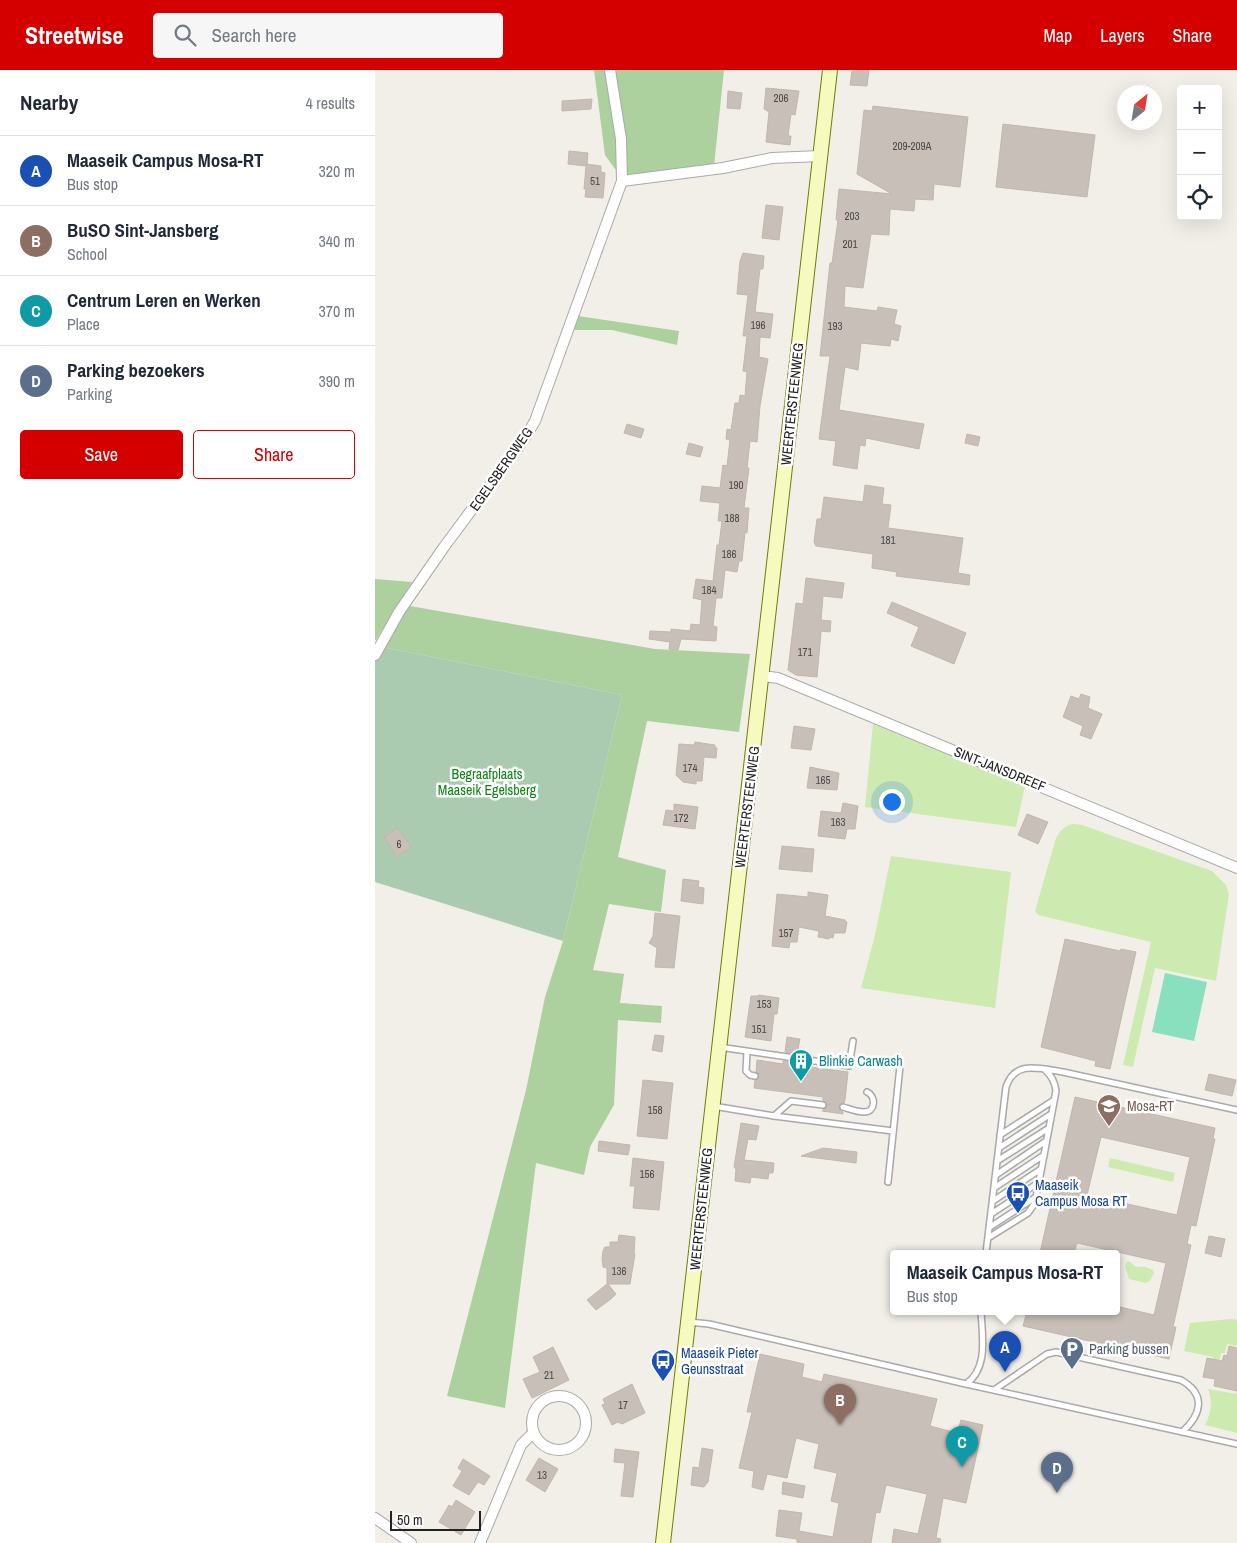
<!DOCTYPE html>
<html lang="en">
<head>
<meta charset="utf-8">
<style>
  body { margin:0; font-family:"Archivo Narrow",sans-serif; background:#f6f6f7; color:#1f2937 }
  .controls { position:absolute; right:15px; top:15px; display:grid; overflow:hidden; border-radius:5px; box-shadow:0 5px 20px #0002 }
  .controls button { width:45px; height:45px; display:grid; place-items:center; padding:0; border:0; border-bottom:1px solid #e0e1e3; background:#fff; color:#1f2937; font:25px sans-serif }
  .compass { position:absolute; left:742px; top:15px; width:45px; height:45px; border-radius:50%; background:#fff; box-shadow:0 5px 20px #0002; rotate:30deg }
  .scale { position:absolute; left:15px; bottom:12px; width:91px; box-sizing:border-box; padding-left:5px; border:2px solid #222; border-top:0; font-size:14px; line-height:18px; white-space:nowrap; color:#222; -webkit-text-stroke:4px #fff; paint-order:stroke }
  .you { position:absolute; left:516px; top:731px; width:18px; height:18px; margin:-12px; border:4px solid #fff; border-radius:50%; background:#1a73e8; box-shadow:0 0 0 8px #1a73e833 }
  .badge { display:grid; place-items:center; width:32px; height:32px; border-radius:50%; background:#d40000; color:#fff; font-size:16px; font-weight:700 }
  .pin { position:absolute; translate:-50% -41px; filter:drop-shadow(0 1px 2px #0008) }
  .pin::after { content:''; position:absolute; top:26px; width:18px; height:15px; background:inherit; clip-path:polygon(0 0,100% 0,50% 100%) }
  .popup { position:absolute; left:515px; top:1180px; width:230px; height:65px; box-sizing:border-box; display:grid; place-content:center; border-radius:5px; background:#fff; filter:drop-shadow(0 1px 4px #0005); font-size:16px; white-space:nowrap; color:#747a83 }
  .popup b { font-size:19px; color:#1f2937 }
  .popup::after { content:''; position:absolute; left:50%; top:100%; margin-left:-10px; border:10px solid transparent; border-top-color:#fff }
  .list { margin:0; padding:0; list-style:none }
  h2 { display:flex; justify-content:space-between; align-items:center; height:65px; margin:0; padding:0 20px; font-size:21px }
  h2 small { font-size:16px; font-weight:400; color:#747a83 }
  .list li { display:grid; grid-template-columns:32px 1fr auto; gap:15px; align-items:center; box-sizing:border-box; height:70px; padding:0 20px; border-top:1px solid #e0e1e3 }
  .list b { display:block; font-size:19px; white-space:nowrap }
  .list p { margin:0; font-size:16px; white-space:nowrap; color:#747a83 }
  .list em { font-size:16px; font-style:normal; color:#747a83 }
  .actions { display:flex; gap:10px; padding:15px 20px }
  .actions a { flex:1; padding:11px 0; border:1px solid #d40000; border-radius:5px; text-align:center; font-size:18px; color:#d40000 }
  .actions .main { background:#d40000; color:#fff }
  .icon { flex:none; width:28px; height:28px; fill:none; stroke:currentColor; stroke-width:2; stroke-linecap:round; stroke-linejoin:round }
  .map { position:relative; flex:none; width:862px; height:1473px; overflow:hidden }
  header { display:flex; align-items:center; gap:30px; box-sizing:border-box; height:70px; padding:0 25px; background:#d40000; color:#fff }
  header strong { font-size:24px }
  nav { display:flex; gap:28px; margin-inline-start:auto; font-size:18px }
  .search { width:350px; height:45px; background:#f6f6f7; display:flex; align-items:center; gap:12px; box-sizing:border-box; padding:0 18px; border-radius:5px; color:#747a83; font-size:19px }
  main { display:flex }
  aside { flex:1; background:#fff }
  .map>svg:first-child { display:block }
  .grass { fill:#cdebb0 }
  .forest { fill:#add19e }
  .cemetery { fill:#aacbaf }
  .pitch { fill:#88e0be }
  .building { fill:#c7bfb8; stroke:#c4b6ab; fill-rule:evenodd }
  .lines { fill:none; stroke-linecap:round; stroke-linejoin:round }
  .lane-casing { stroke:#a9a9a9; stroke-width:8 }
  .street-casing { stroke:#a9a9a9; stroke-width:12 }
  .secondary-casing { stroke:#707d05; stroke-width:16 }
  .lane { stroke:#fff; stroke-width:5 }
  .street { stroke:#fff; stroke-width:10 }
  .secondary { stroke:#f7fabf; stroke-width:14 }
  .labels { text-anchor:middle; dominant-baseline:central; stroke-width:5; stroke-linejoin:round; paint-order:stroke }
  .number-label { font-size:11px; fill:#4b4948 }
  .street-label { font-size:14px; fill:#222; stroke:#fff }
  .park-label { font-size:14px; fill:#0c8416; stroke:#fff }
  .culture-label { font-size:14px; fill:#0d838f; stroke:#fff; text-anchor:start }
  .education-label { font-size:14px; fill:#785e54; stroke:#fff; text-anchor:start }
  .transit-label { font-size:14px; fill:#164399; stroke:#fff; text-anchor:start }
  .service-label { font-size:14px; fill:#4e5e75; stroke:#fff; text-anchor:start }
</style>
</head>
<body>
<header>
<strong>Streetwise</strong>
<div class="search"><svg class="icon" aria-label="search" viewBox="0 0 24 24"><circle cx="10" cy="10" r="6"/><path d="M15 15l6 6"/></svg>Search here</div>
<nav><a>Map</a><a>Layers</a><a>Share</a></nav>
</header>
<main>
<aside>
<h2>Nearby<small>4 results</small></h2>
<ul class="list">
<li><span class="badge" style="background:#1a4fb4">A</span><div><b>Maaseik Campus Mosa-RT</b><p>Bus stop</p></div><em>320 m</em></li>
<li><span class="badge" style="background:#8d6e63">B</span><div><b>BuSO Sint-Jansberg</b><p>School</p></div><em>340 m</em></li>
<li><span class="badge" style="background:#0f9aa8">C</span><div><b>Centrum Leren en Werken</b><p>Place</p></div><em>370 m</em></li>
<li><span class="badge" style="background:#5c6f8a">D</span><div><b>Parking bezoekers</b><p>Parking</p></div><em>390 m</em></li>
</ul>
<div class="actions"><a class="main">Save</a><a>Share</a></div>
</aside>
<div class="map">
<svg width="862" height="1473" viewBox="0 0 862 1473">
  <rect width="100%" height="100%" fill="#f2efe9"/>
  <path class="grass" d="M498,654L650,716L641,757L490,737Z
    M699,754L707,755L837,801L851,815L854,824L841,911L780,898L758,997L748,995L776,872L663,845L660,841L681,768C686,760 690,755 699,754Z
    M516,786L636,802L620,938L486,918L500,865Z
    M735,1088L800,1103L798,1112L733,1097Z
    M754,1191L761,1197H771L778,1200L779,1203L775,1211L770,1213L754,1209L750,1196L752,1192Z
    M855,1249L862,1250V1273L861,1276L852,1274L850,1283H846L842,1302L835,1301L838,1287L809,1281L815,1253Z
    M833,1319L862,1324V1363L830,1355C836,1344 838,1331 833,1319Z"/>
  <path class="forest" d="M219,0H349L339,96L255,105L240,99L230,85Z
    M203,246L304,261L302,275L237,260H198Z
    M0,509L37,512L1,570H0Z
    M35,536L280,579L375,584L364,662L272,651L243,787L291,800L286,842L234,834L218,900L249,904L245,933L287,936L286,953L243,950L239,1035L215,1077L209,1105L161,1093L130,1338L72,1326L151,1020L170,927L188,871L247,625L7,577Z"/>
  <path class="cemetery" d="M7,577L247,625L188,871L0,812V591Z"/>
  <path class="pitch" d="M790,903L832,912L819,971L777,962Z"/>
  <path class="building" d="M494,0L492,16L475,15L477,1Z
    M391,18L424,21L420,45L416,44L413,66H416L415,75L391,72L394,42L389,39Z
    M353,21L367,23L365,39L352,38Z
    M217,29L216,39L187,41V31Z
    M498,36L593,47L585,117L559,114L558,130L540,129L539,141L515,139L514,165L496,164L488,218L470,216L469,237L502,241L503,237L522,240L519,254L526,256L523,271L516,269L515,276L486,273L483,300L470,297L464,340L549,354L544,379L491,368L490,376L485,375L482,399L458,395L461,371L444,369L455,286H445L455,193H457L463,150H461L464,119L517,124L482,104L489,40L497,41Z
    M628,54L720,65L712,127L621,117Z
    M194,81L213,83L212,94L226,96V102L230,103L228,128L210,127L211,119H209L211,96L193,94Z
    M391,135L408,137L404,170L387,168Z
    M368,183L389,186L388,199H385L380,242L398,244L395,268L385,267L384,287L393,289L385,336L382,372L375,371L372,398H374L369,438H374L372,463L370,462L367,491H364L362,502L350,500L347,528H341L338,556L342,557L341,571L306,569L303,580L294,579L295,572L274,569L275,561L296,562V559L315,561L316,554L325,555L327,530L318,528L321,509L338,511L342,475H344L347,451H343L345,433L325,431L327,416L345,418L348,395L352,396L355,370L351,369L352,359L356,360L360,333H364L365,325L370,326L372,302L368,301L372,266H368L373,225L362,224L365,191Z
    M252,354L269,359L266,368L249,363Z
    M592,364L605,367L603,376L590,373Z
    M314,373L328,377L325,387L311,384Z
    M490,415L509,418L507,434L516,435L513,458L588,468L583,503L595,505L594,515L521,506L522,502L497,498L498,484L441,476L439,472L442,449H446L449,427L488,432Z
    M431,508L469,513L467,528L448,526L446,550L456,551L455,562L446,561V562L442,607L421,605L413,600L421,533L428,534Z
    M517,532L591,563L579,594L536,576L544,557L512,543Z
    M706,624L715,627L713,638L727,644L716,669L705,665L708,656L688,647L696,626L704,629Z
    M419,656L440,659L436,680L416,678Z
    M320,672L340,675V678H342L341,688L329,687L327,711H321V714L308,712L301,705L304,674L319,675Z
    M435,697L464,703L462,720L432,718Z
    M468,733L483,736L480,759H472L470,769L443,766L446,741L466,743Z
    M299,734L323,737L320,759L288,755L291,740L299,741Z
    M652,744L673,752L663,774L643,765Z
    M23,758L36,777L22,787L9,767Z
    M407,776L439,779L437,802L404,799Z
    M308,809L324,811L323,817L329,818L328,834L306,831Z
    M433,822L453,825L450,846L470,850V851L472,852L470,863H459L458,868L455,867L454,869L443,867L444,861L424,857L422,872H415L414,878L397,876L402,824L433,827Z
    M280,843L305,846L299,898L280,897L282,878L274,873L278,866Z
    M690,869L745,881L746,879L761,882L735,999L720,996L721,991L666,977Z
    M384,925L404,928L402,944H399L396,971L370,967L376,926H383Z
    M280,965L289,966L287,982L277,980Z
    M412,967L425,969L422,984L410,982Z
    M382,990L408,994V991L421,993V995L473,1002L470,1030L469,1033L464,1036L465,1040L468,1042V1044L447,1041L452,1035L448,1031V1027L379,1018L380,1010L383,1009L384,1006L381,1002Z
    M834,1004L861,1010L857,1026L830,1020Z
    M268,1010L298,1013L292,1069L262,1066Z
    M700,1027L840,1058L838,1069H840L821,1156L816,1155L812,1174L816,1175L798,1257H801L794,1289L648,1256L652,1241H741V1236L779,1245L791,1193L702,1173L699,1183H665ZM726,1067L815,1087L802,1145L712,1125Z
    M366,1053L384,1056L381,1070L373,1069L369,1090L399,1093L398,1103H394L393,1109L376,1107L375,1113L360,1111L361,1099L359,1097Z
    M224,1071L255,1075L253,1085L223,1081Z
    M448,1078L482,1082L481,1093L426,1086Z
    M258,1088L289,1092L284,1140L258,1138L260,1116H255Z
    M244,1165L260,1167L259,1183L260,1184L255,1214H233L241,1224L236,1229L221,1240L212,1230L232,1214V1198L228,1197L227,1189L228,1181L230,1177H235V1172H243Z
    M834,1166L850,1169L846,1187L830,1183Z
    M854,1276L862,1278V1321L839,1316L840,1309L828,1307L832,1288L847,1291L849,1285L852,1286Z
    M178,1277L194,1310L157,1328L148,1309L165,1302L158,1287Z
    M385,1284L429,1294L427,1307L447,1312L449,1304L562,1329L555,1356L582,1363L586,1350L608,1355L591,1433L568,1428L561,1468L566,1469L565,1473H517L519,1459L543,1464L552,1424L511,1415L505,1443L501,1442L496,1473H427L422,1472V1469L401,1466L404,1440L427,1443L424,1461L458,1467L464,1433L456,1431L462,1403L439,1398L444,1374L421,1368L412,1408L392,1404L388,1420L377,1417L379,1401L364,1398L377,1342H372Z
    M257,1314L270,1343L247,1354L243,1352L237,1355L227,1335L230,1334L228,1329Z
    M327,1378L338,1380L333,1412L329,1417L316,1415L318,1397L324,1398Z
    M240,1379L264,1382L258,1427L246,1426L250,1393L239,1392Z
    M164,1388L183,1399L170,1422L151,1410Z
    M88,1389L115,1406L109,1415L103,1412L94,1425L78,1416L87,1401L83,1398Z
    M408,1412L430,1416L428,1428L407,1424Z
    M81,1430L100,1442L86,1465L64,1452L74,1435L77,1437Z"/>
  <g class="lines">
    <g class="lane-casing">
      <path id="lane" d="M344,977L474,996L478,971
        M372,982L371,1001L375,1005L380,1006
        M338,1036L399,1046L518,1061
        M468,1037C475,1039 482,1042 489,1042C501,1042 501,1026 492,1022
        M399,1046L416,1031L448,1035
        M625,1065L679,1030
        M624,1078L676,1044
        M622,1091L674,1058
        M621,1105L671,1071
        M513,1112L525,996
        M619,1118L669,1085
        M618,1131L666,1099
        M616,1144L663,1113
        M615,1157L661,1127
        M613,1168L653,1143L660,1133L681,1021C680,1012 677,1006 670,1000
        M611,1183L631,1017C640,989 666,999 688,1002L862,1040
        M314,1252L334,1254L591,1314L862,1374
        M591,1314C614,1298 607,1265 606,1241
        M619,1320L672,1284L681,1282L806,1310C832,1325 826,1345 807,1362"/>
    </g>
    <g class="street-casing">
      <path id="street" d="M247,111L348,98L397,88L445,86
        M0,585L24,542L69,477L150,368L160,351L247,111L246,69L235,0
        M387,606L403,608L862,798
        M157 1353a27 27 0 1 1 54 0a27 27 0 1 1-54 0Z
        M0,1448L36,1473
        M105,1473L146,1375L158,1363"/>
    </g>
    <g class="secondary-casing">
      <path id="secondary" d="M288,1473L455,0"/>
    </g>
    <use href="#lane" class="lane"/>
    <use href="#street" class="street"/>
    <use href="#secondary" class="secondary"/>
  </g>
  <defs>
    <g id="building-pin" transform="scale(1.25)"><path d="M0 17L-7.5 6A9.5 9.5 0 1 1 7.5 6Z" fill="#0f9aa8" stroke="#fff"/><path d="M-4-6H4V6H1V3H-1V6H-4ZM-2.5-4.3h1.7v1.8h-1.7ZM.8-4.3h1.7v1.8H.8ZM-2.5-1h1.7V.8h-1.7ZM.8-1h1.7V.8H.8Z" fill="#fff"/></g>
    <g id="school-pin" transform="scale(1.25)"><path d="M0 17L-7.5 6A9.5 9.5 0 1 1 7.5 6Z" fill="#8d6e63" stroke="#fff"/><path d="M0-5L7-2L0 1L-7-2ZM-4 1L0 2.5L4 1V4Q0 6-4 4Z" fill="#fff"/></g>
    <g id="bus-pin" transform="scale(1.25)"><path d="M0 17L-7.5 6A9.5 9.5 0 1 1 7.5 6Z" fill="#1a4fb4" stroke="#fff"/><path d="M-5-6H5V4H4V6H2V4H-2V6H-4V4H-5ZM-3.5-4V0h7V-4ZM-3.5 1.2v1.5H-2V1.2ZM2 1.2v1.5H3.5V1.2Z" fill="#fff"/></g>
    <g id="parking-pin" transform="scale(1.25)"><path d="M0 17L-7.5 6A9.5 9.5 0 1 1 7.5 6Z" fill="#5c6f8a" stroke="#fff"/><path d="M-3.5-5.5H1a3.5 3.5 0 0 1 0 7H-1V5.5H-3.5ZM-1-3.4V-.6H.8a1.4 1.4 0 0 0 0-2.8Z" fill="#fff"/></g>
  </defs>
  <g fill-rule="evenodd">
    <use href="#building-pin" x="426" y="991"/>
    <use href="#school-pin" x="734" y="1036"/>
    <use href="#bus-pin" x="643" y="1123"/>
    <use href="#parking-pin" x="697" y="1279"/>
    <use href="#bus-pin" x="288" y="1291"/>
  </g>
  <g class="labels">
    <g class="number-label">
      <text x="406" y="28">206</text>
      <text x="537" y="76">209-209A</text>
      <text x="220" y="111">51</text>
      <text x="477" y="146">203</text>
      <text x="475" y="174">201</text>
      <text x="383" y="255">196</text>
      <text x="460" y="256">193</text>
      <text x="361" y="415">190</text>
      <text x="357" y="448">188</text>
      <text x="513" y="470">181</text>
      <text x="354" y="484">186</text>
      <text x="334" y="520">184</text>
      <text x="430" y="582">171</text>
      <text x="315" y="698">174</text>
      <text x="448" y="710">165</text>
      <text x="306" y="748">172</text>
      <text x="463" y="752">163</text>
      <text x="24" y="774">6</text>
      <text x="411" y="863">157</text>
      <text x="389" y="934">153</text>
      <text x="384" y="959">151</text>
      <text x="280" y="1040">158</text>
      <text x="272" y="1104">156</text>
      <text x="244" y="1201">136</text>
      <text x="174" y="1305">21</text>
      <text x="248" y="1335">17</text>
      <text x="167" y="1405">13</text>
    </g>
    <g class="street-label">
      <text transform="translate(417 334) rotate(-84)">WEERTERSTEENWEG</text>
      <text transform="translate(126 399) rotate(-55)">EGELSBERGWEG</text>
      <text transform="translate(625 699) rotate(22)">SINT-JANSDREEF</text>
      <text transform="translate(372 737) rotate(-83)">WEERTERSTEENWEG</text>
      <text transform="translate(326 1139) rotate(-84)">WEERTERSTEENWEG</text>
    </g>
    <g class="park-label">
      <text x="112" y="704">Begraafplaats<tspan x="112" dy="16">Maaseik Egelsberg</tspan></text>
    </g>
    <g class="culture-label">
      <text x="444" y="991">Blinkie Carwash</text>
    </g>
    <g class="education-label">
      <text x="752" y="1036">Mosa-RT</text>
    </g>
    <g class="transit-label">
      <text x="660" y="1115">Maaseik<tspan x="660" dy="16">Campus Mosa RT</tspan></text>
      <text x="306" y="1283">Maaseik Pieter<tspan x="306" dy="16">Geunsstraat</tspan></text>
    </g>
    <g class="service-label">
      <text x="714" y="1279">Parking bussen</text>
    </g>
  </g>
</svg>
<div class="controls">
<button>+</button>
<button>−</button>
<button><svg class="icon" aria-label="locate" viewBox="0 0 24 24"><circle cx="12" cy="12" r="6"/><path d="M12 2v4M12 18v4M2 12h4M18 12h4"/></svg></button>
</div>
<svg class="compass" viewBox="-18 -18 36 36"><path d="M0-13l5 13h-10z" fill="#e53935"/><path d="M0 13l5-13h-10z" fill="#747a83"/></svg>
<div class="scale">50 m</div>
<div class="you"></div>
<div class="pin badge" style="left:630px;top:1302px;background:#1a4fb4">A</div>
<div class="popup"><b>Maaseik Campus Mosa-RT</b>Bus stop</div>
<div class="pin badge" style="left:465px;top:1355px;background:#8d6e63">B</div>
<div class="pin badge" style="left:587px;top:1397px;background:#0f9aa8">C</div>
<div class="pin badge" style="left:682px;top:1423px;background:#5c6f8a">D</div>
</div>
</main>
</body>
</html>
